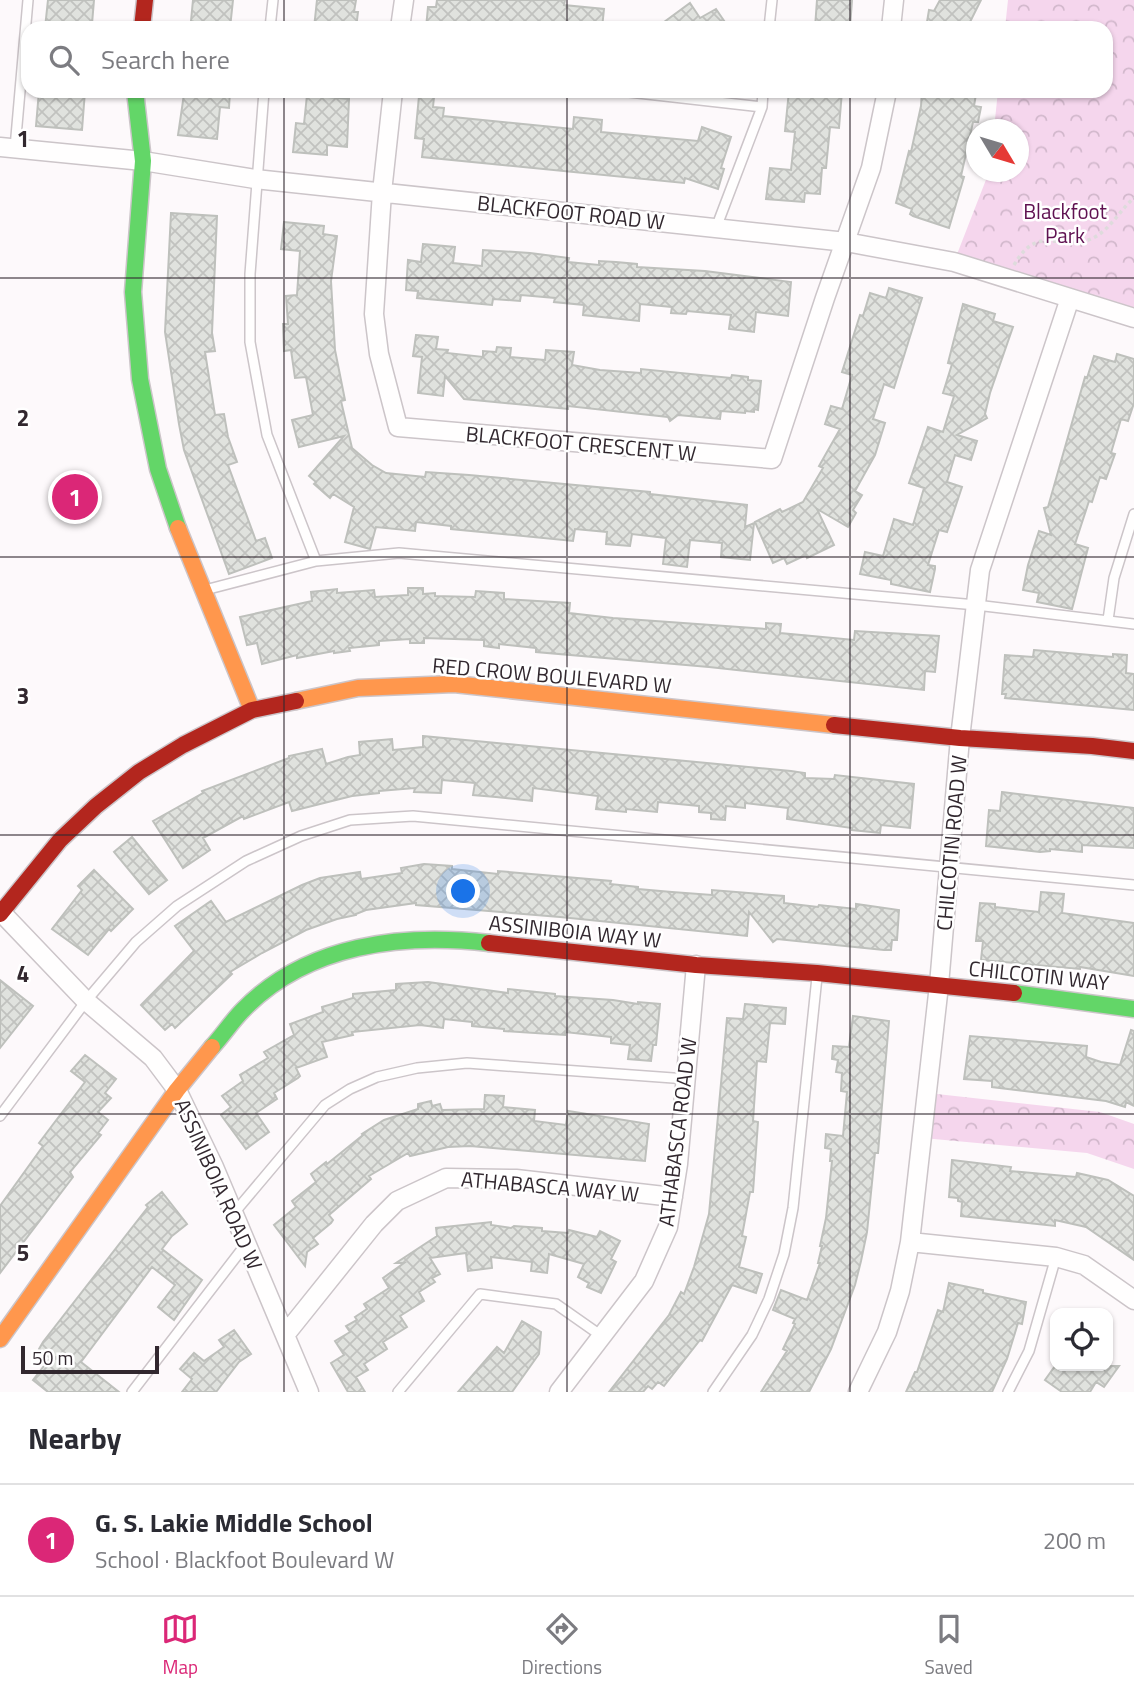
<!DOCTYPE html>
<html lang="en">
<head>
<meta charset="utf-8">
<style>
  body { margin:0; font-family:"Titillium Web",sans-serif; background:#f7f7f7; color:#2b2b33 }
  .controls { position:absolute; right:21px; bottom:21px; display:grid; overflow:hidden; border-radius:14px; box-shadow:0 2px 5px #0004 }
  .controls button { width:63px; height:63px; display:grid; place-items:center; padding:0; border:0; border-bottom:2px solid #e1e1e2; background:#fff; color:#2b2b33; font:35px sans-serif }
  .compass { position:absolute; left:966px; top:119px; width:63px; height:63px; border-radius:50%; background:#fff; box-shadow:0 2px 5px #0004; rotate:128deg }
  .scale { position:absolute; left:21px; bottom:18px; width:138px; box-sizing:border-box; padding-left:7px; border:4px solid #32282f; border-top:0; font-size:19px; line-height:24px; white-space:nowrap; color:#32282f; -webkit-text-stroke:5px #fff; paint-order:stroke }
  .you { position:absolute; left:464px; top:892px; width:24px; height:24px; margin:-18px; border:5px solid #fff; border-radius:50%; background:#1a73e8; box-shadow:0 0 0 10px #1a73e833 }
  .badge { display:grid; place-items:center; width:46px; height:46px; border-radius:50%; background:#db2777; color:#fff; font-size:23px; font-weight:700 }
  .pin { position:absolute; translate:-50% -50%; border:4px solid #fff; box-shadow:0 2px 7px #0006 }
  .list { margin:0; padding:0; list-style:none }
  h2 { display:flex; justify-content:space-between; align-items:center; height:91px; margin:0; padding:0 28px; font-size:30px }
  h2 small { font-size:23px; font-weight:400; color:#7c7c81 }
  .list li { display:grid; grid-template-columns:46px 1fr auto; gap:21px; align-items:center; box-sizing:border-box; height:112px; padding:0 28px; border-top:2px solid #e1e1e2 }
  .list b { display:block; font-size:26px; white-space:nowrap }
  .list p { margin:0; font-size:23px; white-space:nowrap; color:#7c7c81 }
  .list em { font-size:23px; font-style:normal; color:#7c7c81 }
  .icon { flex:none; width:38px; height:38px; fill:none; stroke:currentColor; stroke-width:2; stroke-linecap:round; stroke-linejoin:round }
  .map { position:relative; flex:none; width:1134px; height:1392px; overflow:hidden }
  .search { position:absolute; background:#fff; box-shadow:0 2px 5px #0004; left:21px; right:21px; top:21px; height:77px; display:flex; align-items:center; gap:18px; box-sizing:border-box; padding:0 24px; border-radius:21px; color:#7c7c81; font-size:26px }
  .sheet { height:203px; background:#fff }
  nav { display:flex; justify-content:space-around; align-items:center; box-sizing:border-box; height:98px; border-top:2px solid #e1e1e2; background:#fff; font-size:19px; color:#7c7c81 }
  nav a { display:grid; justify-items:center; gap:4px }
  nav .on { color:#db2777 }
  .map>svg:first-child { display:block }
  .park { fill:url(#park-crowns) }
  .building { fill:url(#building-cross-hatch); stroke:#bec0bc; stroke-width:2 }
  .lines { fill:none; stroke-linecap:round; stroke-linejoin:round }
  .lane-casing { stroke:#ccc5c9; stroke-width:12 }
  .street-casing { stroke:#ccc5c9; stroke-width:21 }
  .fast-casing { stroke:#ccc5c9; stroke-width:19 }
  .slow-casing { stroke:#ccc5c9; stroke-width:19 }
  .jam-casing { stroke:#ccc5c9; stroke-width:19 }
  .path { stroke:#dedbdc; stroke-width:3.5; stroke-dasharray:3.5 3.5; stroke-linecap:butt }
  .lane { stroke:#fffefe; stroke-width:9 }
  .street { stroke:#fffefe; stroke-width:18 }
  .fast { stroke:#63d668; stroke-width:16 }
  .slow { stroke:#ff974d; stroke-width:16 }
  .jam { stroke:#b3261e; stroke-width:16 }
  .grid { fill:none; stroke:#32282f; stroke-width:2; stroke-opacity:0.55 }
  .labels { text-anchor:middle; dominant-baseline:central; stroke-width:5; stroke-linejoin:round; paint-order:stroke }
  .park-label { font-size:21px; fill:#5f1151; stroke:#fff }
  .street-label { font-size:21px; fill:#32282f; stroke:#fff }
  .grid-label { font-size:23px; text-anchor:middle; font-weight:bold; fill:#32282f; stroke:#fff; stroke-width:5; stroke-linejoin:round; paint-order:stroke }
</style>
</head>
<body>
<div class="map">
<svg width="1134" height="1392" viewBox="0 0 1134 1392">
  <defs>
    <pattern id="park-crowns" width="20" height="18" patternUnits="userSpaceOnUse" patternTransform="scale(1.75)"><rect width="20" height="18" fill="#f5d6ed"/><path d="M2 6a3 3 0 1 1 6 0M12 15a3 3 0 1 1 6 0" fill="none" stroke="#d2b8cc"/></pattern>
    <pattern id="building-cross-hatch" width="8" height="8" patternUnits="userSpaceOnUse" patternTransform="scale(1.75)"><rect width="8" height="8" fill="#e0e2de"/><path d="M0 0l8 8M0 8l8-8" fill="none" stroke="#c1c2bf"/></pattern>
  </defs>
  <rect width="100%" height="100%" fill="#fdf9fb"/>
  <path class="park" d="M1008,0H1134V318L954,262L989,172H1018V130L994,129L998,91H1106V28H1005Z
    M928,1093L1100,1112L1134,1124V1169L1087,1153L923,1138Z"/>
  <path class="building" d="M48,0H94L92,24H90L89,28H45Z
    M193,0H233L230,28H193L194,22L191,21Z
    M317,0H356L354,12H358L356,28H314Z
    M437,0H565L564,5L604,9L602,28H426L428,7H436Z
    M817,0H852L850,28H815Z
    M940,0H981L967,28H926L929,10L934,11Z
    M690,3L700,18L716,9L729,28H656Z
    M39,91H85L82,130L36,126Z
    M188,91H230L229,108L220,107L217,139L178,135L184,94L187,95Z
    M789,91H842L839,128L830,127L826,168H822L820,194L805,193L804,202L766,199L770,168L791,170L795,132L785,131Z
    M922,91H959L976,94L974,106L981,107L978,122H973L961,176L964,177L949,228L913,216L910,214L912,209L896,203L909,151L911,152L921,106Z
    M307,95L349,99L347,147L327,145V155L293,152L296,123L304,124Z
    M419,96L434,97L433,107L444,108L443,116L573,129L574,117L602,120L601,132L698,141L702,127L731,137L721,168L724,169L718,189L685,178L684,183L422,157L424,139L415,138Z
    M171,213L217,216L212,333L215,351L205,352L215,415L224,414L228,437L237,462L228,465L256,541L265,538L272,558L229,574L184,450L179,424L165,332Z
    M284,222L324,226L323,234L337,236L331,281L335,350L345,400L341,401L352,448L372,465L386,473L425,477L426,472L469,475L650,492V494L747,505L745,527L754,523L750,560L721,557L722,543L690,540L687,567L663,564L666,538L632,534L630,546L606,544L607,532L575,529L573,541L451,529V526L416,522L415,531L376,527L370,549L345,542L354,507L333,494L330,498L314,484L316,482L309,476L344,436L299,447L292,420L313,415L306,377L295,378L291,350L284,351L283,324H288L286,296L297,295L300,251L281,249Z
    M423,244L455,247L453,263L482,266L483,250L530,253L569,258L568,262L599,265V261L616,262L637,264V267L705,271L791,282L788,316L756,312L754,332L729,329L731,315L687,311L686,314L671,313L672,307L640,304L639,321L583,315L584,305L554,302L555,298L521,295L520,301L493,299L492,305L417,298L418,291L406,290L408,260L421,262Z
    M889,288L922,298L894,388L884,384L873,419L885,423L875,455L855,491L862,495L853,510L856,513L848,527L817,509L834,545L807,558L806,555L787,564L784,558L773,563L755,522L780,509L782,512L803,502L823,468L819,466L840,429L825,424L831,406L842,409L852,375L842,372L860,315L863,316L870,293L886,298Z
    M963,304L995,314L993,321L1013,327L990,393L985,414L987,418L957,435L977,441L971,460L955,455L947,482L962,487L947,532L939,530L928,565L935,566V569L930,592L891,584V580L860,574L865,552L883,556L894,519L913,525L924,488L909,483L928,427L943,432L954,396L943,393L952,364L948,363Z
    M416,335L438,337L436,349L448,350L447,353L483,357V351L496,352L497,347L511,348L510,357L545,360L546,350L574,352L572,365L600,370L641,373V369L731,378L732,375L748,377V380L761,381L758,410L754,409V412L745,411V413L721,411L720,419L678,415L670,421L668,417L568,406V409L464,399L445,376L443,396L418,393L422,357L413,356Z
    M1117,354L1134,359V403L1128,421L1121,419L1111,453L1115,454L1106,479L1100,477L1092,502L1089,501L1075,544L1088,548L1072,609L1037,602L1039,593L1023,590L1028,565L1039,531L1051,535L1044,508L1048,507L1085,377L1087,378L1094,356L1115,362Z
    M408,588H423V594L435,593V596L475,597L476,591L504,593V599L570,603L569,613L613,618L766,629V623L781,624L780,633L812,636L854,640L855,631L939,636L935,672L925,671L924,690L709,667L536,652V648L499,644V648L484,646V640L424,638V643H410V639L379,641V645L349,648L350,651L334,653V651L297,658V655L262,664L257,643L247,645L240,617L312,601L311,592L337,589V593L374,590L375,597L408,595Z
    M1034,650L1113,657V654L1127,655L1126,673L1134,674V710L1005,698L1006,694H1002L1005,655L1033,657Z
    M423,736L791,771L805,773V778L834,779L835,775L914,784L910,828L881,825L880,833L852,830V828L787,819L788,808L745,803V808L726,806L725,820L711,819V813L699,812V806L658,802L657,812L626,809V812L596,809L598,796L533,788L532,801L496,797L473,795L475,783L442,780L441,793L414,792L415,788L379,791V793L352,796L292,811L289,802L244,819L243,816L203,838L210,850L183,868L153,821L203,793L202,791L289,758V756L322,749L326,764L348,757L360,755L359,742L392,739L393,750L423,747Z
    M1002,792L1134,808V848L1082,845V852L1050,849V851L1040,852L986,846L989,810L1000,811Z
    M132,837L167,880L149,894L114,852Z
    M424,864L452,866V869L498,874V871L611,881L610,884L638,887V889L672,892L712,895V890L784,896V903L818,907L819,905L856,909V904L899,910L897,940H892L891,950H884L777,939L773,942L749,912L747,936L560,917L416,905V903L366,910L356,914V915L337,919L306,930L262,953L230,972L232,974L175,1028L172,1024L165,1030L141,1005L194,951L175,926L211,901L226,922L302,885L320,878L360,872L361,879L402,873L401,868Z
    M94,870L133,909L111,931L109,929L88,955L52,929L82,890L78,886Z
    M1041,892L1064,894L1062,913L1134,923V976L1080,967V969L981,960L983,941H976L980,903L995,904V907L1039,912Z
    M0,980L33,1006L0,1048Z
    M428,982L508,993V989L555,994V996L613,1000L638,1004V1002L660,1004L656,1045H653L651,1061L628,1059L630,1045L611,1043V1037L565,1032V1035L504,1031V1029L472,1026V1022L444,1019L443,1028L420,1025L352,1032L353,1035L322,1042L327,1057L296,1068L300,1076L298,1078L274,1093L277,1099L256,1113L269,1132L246,1149L221,1115L231,1107L222,1096L243,1081L240,1075L268,1058L264,1052L294,1035L290,1024L323,1012L322,1007L353,998V994L396,990V984Z
    M745,1004L786,1008L785,1024L770,1023L766,1062L757,1061L753,1121L758,1122L753,1192H750L742,1236L746,1237L739,1267L762,1274L756,1293L732,1285L702,1341L700,1340L664,1386L658,1382L652,1389L648,1386L643,1392H609L669,1315L681,1292L684,1294L694,1267L709,1214L727,1018L743,1019Z
    M853,1016L889,1021L878,1153H875L867,1232L861,1261L855,1285L831,1349L809,1392H761L787,1351L783,1349L795,1324L793,1323L795,1319L773,1310L781,1290L807,1300L820,1263H818L822,1246H820L826,1218L832,1161H830L831,1149L825,1148L826,1134L843,1136L847,1092L841,1091L842,1073L836,1072L838,1060L832,1059L833,1046L849,1047Z
    M1131,1030L1134,1031V1106L1126,1102L1125,1107L1106,1101L992,1087V1081L964,1079L970,1036L1087,1046L1086,1057L1101,1062L1120,1065Z
    M85,1055L116,1079L105,1093L111,1098L98,1112L108,1120L98,1133L101,1135L70,1172L73,1177L0,1273V1206L43,1146L39,1143L85,1082L71,1071Z
    M485,1095L504,1096L503,1107L535,1110L534,1121L566,1125L568,1111L649,1124L645,1161L470,1146L448,1147L410,1156L408,1153L369,1176L371,1179L329,1215L333,1220L331,1223L313,1238L318,1244L307,1252L305,1266L274,1225L296,1207L292,1201L316,1182L311,1174L326,1162L327,1164L363,1135L362,1134L384,1120L418,1109V1104L431,1101L432,1106L440,1104L442,1110L484,1109Z
    M952,1160L1011,1167L1010,1171L1076,1177L1077,1173L1108,1180L1134,1196V1260L1086,1227L1055,1220V1226L961,1216L962,1202L958,1201V1198L949,1197Z
    M162,1192L187,1224L172,1236L162,1249L202,1280L174,1320L158,1307L175,1285L152,1267L84,1358L81,1362L119,1392H48L33,1380L50,1358L39,1349L43,1342L148,1207L146,1205Z
    M491,1222V1225L511,1228L514,1226L542,1228V1231L568,1233L569,1230L597,1237L600,1231L620,1241L611,1259L616,1262L601,1293L587,1287L589,1283L578,1277L584,1264L549,1254L547,1273L531,1271L532,1262L491,1257L492,1268L468,1271L466,1253L430,1258L440,1274L432,1278L435,1282L419,1292L424,1301L400,1316L407,1327L383,1342L387,1349L364,1364L368,1370L356,1377L365,1392H348L331,1363L344,1355L335,1341L350,1332L346,1326L357,1320L355,1317L367,1309L364,1304L389,1288L383,1278L404,1263H396L437,1236L436,1228Z
    M949,1283L983,1290V1293L1026,1302L1022,1324L1018,1323L1007,1359L992,1392H906L915,1372H917L938,1310L943,1312Z
    M522,1321L541,1332L539,1354L512,1392H458L497,1347L504,1353Z
    M234,1330L251,1354L239,1362L216,1392H182L192,1379L180,1369L194,1353L204,1361L224,1347L219,1340Z
    M1055,1366H1119L1104,1387L1096,1382L1090,1392H1062L1045,1380Z"/>
  <g class="lines">
    <g class="lane-casing">
      <path id="lane" d="M270,28L273,0
        M769,28L772,0
        M264,91L250,274V342L267,435L316,561
        M620,91L762,107
        M15,148L28,0
        M716,228L762,107L763,91
        M205,590L316,561L399,553L976,605L1134,624
        M1108,620L1114,578L1134,514
        M0,1116L86,1001L136,942L177,906L246,861L301,836L350,820L413,816L1134,885
        M234,1213L325,1105L350,1089L377,1077L417,1068L467,1063L687,1079
        M132,1392L246,1244
        M398,1392L480,1294L556,1304L603,1337
        M713,1392L752,1335L769,1299L784,1254L793,1208L817,977
        M1008,1392L1029,1351L1056,1257"/>
    </g>
    <g class="street-casing">
      <path id="street" d="M400,28L404,0
        M891,28L894,0
        M393,91L382,192L374,314L379,354L398,427L772,459L825,298L871,168L887,91
        M0,147L143,161L255,179L846,242L954,262L1134,318
        M1,912L86,1001L153,1058L177,1090L214,1167L309,1392
        M910,1242L1056,1257L1084,1265L1134,1300
        M285,1335L374,1224L397,1201L446,1178L516,1179L673,1197
        M559,1392L644,1281L668,1227L678,1164L696,965
        M858,1392L887,1332L900,1291L910,1242L939,985L960,738L980,570L1070,298"/>
    </g>
    <g class="fast-casing">
      <path id="fast" d="M135,91L143,161L133,292L140,379L158,469L178,528
        M1014,993L1134,1009
        M212,1047C223,1035 232,1021 243,1010C307,944 402,933 489,943"/>
    </g>
    <g class="slow-casing">
      <path id="slow" d="M178,528L252,710
        M296,701L358,688L454,684L834,725
        M0,1339L177,1090L212,1047"/>
    </g>
    <g class="jam-casing">
      <path id="jam" d="M142,28L145,0
        M834,725L960,738L1092,746L1134,751
        M0,914L60,840L96,806L139,772L183,745L252,710L296,701
        M489,943L696,965L817,973L1014,993"/>
    </g>
    <path class="path" d="M1014,265C1040,220 1061,255 1095,237C1111,228 1121,209 1134,198"/>
    <use href="#lane" class="lane"/>
    <use href="#street" class="street"/>
    <use href="#fast" class="fast"/>
    <use href="#slow" class="slow"/>
    <use href="#jam" class="jam"/>
  </g>
  <path class="grid" d="M284,0V28M567,0V28M850,0V28M284,91V1392M567,91V1392M850,91V1392M0,278H1134M0,557H1134M0,835H1134M0,1114H1134"/>
  <g class="labels">
    <g class="park-label">
      <text x="1065" y="211">Blackfoot<tspan x="1065" dy="24">Park</tspan></text>
    </g>
    <g class="street-label">
      <text transform="translate(571 212) rotate(6)">BLACKFOOT ROAD W</text>
      <text transform="translate(581 443) rotate(5)">BLACKFOOT CRESCENT W</text>
      <text transform="translate(552 675) rotate(5)">RED CROW BOULEVARD W</text>
      <text transform="translate(951 843) rotate(-85)">CHILCOTIN ROAD W</text>
      <text transform="translate(575 931) rotate(6)">ASSINIBOIA WAY W</text>
      <text transform="translate(1039 975) rotate(6)">CHILCOTIN WAY</text>
      <text transform="translate(677 1132) rotate(-83)">ATHABASCA ROAD W</text>
      <text transform="translate(219 1184) rotate(66)">ASSINIBOIA ROAD W</text>
      <text transform="translate(550 1186) rotate(5)">ATHABASCA WAY W</text>
    </g>
  </g>
  <g class="grid-label">
    <text x="23" y="147">1</text>
    <text x="23" y="426">2</text>
    <text x="23" y="704">3</text>
    <text x="23" y="982">4</text>
    <text x="23" y="1261">5</text>
  </g>
</svg>
<div class="controls">
<button><svg class="icon" aria-label="locate" viewBox="0 0 24 24"><circle cx="12" cy="12" r="6"/><path d="M12 2v4M12 18v4M2 12h4M18 12h4"/></svg></button>
</div>
<svg class="compass" viewBox="-18 -18 36 36"><path d="M0-13l5 13h-10z" fill="#e53935"/><path d="M0 13l5-13h-10z" fill="#7c7c81"/></svg>
<div class="scale">50 m</div>
<div class="you"></div>
<div class="pin badge" style="left:75px;top:497px">1</div>
<div class="search"><svg class="icon" aria-label="search" viewBox="0 0 24 24"><circle cx="10" cy="10" r="6"/><path d="M15 15l6 6"/></svg>Search here</div>
</div>
<section class="sheet">
<h2>Nearby<small></small></h2>
<ul class="list">
<li><span class="badge">1</span><div><b>G. S. Lakie Middle School</b><p>School · Blackfoot Boulevard W</p></div><em>200 m</em></li>
</ul>
</section>
<nav>
<a class="on"><svg class="icon" aria-label="map" viewBox="0 0 24 24"><path d="M3 6l6-2 6 2 6-2v14l-6 2-6-2-6 2zM9 4v14M15 6v14"/></svg>Map</a>
<a><svg class="icon" aria-label="directions" viewBox="0 0 24 24"><path d="M12 3l9 9-9 9-9-9zM9 14v-3h6M13 9l2 2-2 2"/></svg>Directions</a>
<a><svg class="icon" aria-label="saved" viewBox="0 0 24 24"><path d="M7 4h10v16l-5-4-5 4z"/></svg>Saved</a>
</nav>
</body>
</html>
